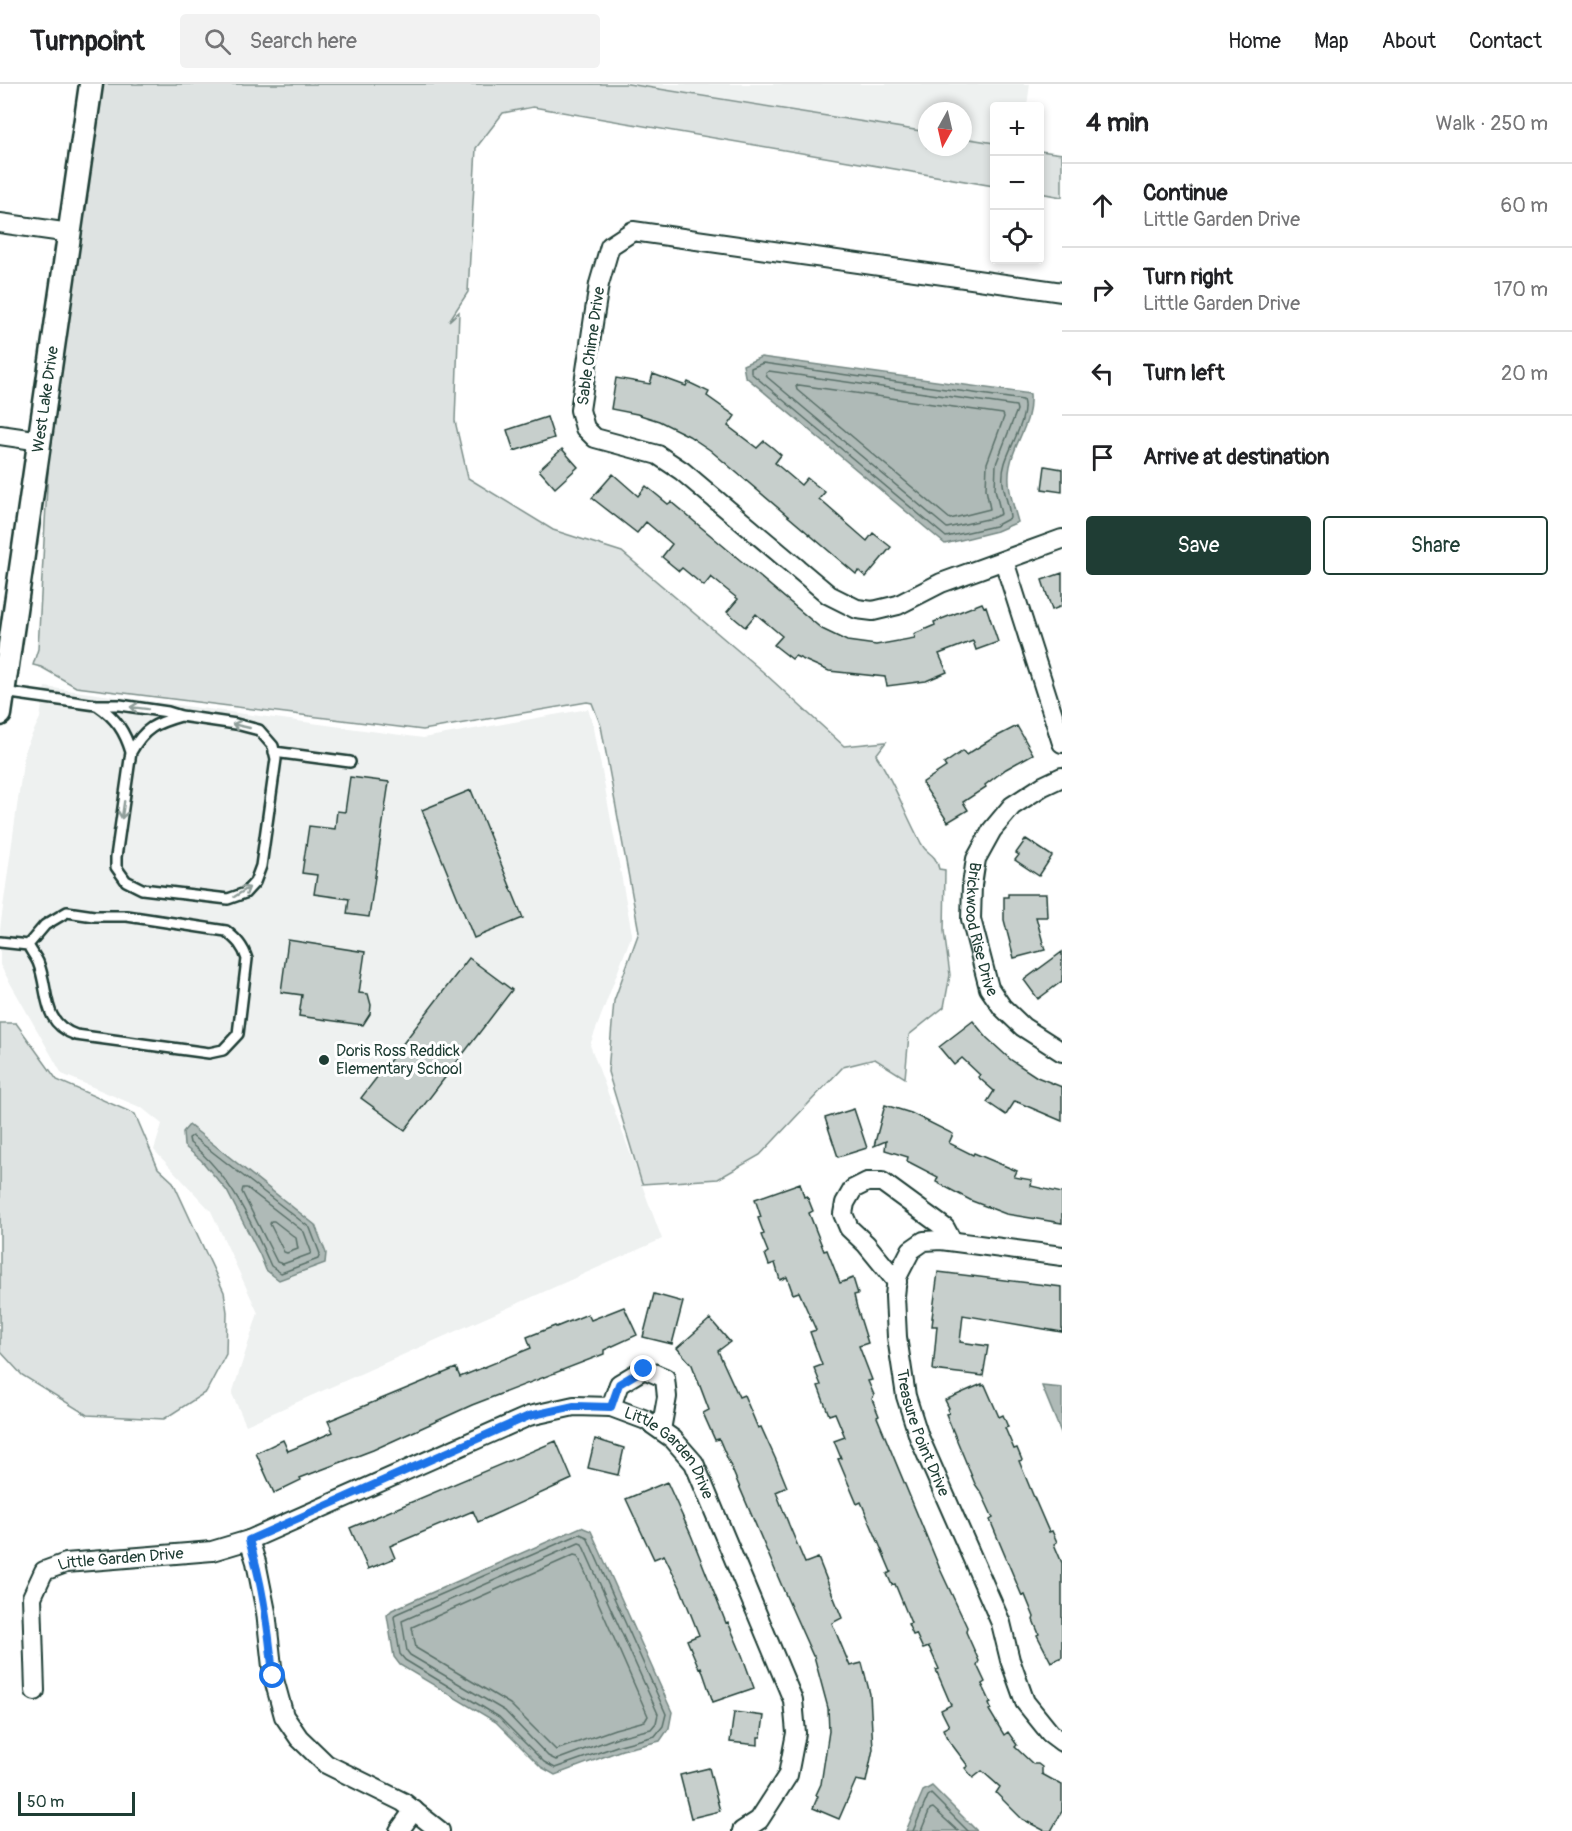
<!DOCTYPE html>
<html lang="en">
<head>
<meta charset="utf-8">
<style>
  body { margin:0; font-family:Pangolin,sans-serif; background:#f2f2f2; color:#202124 }
  .controls { position:absolute; right:18px; top:18px; display:grid; overflow:hidden; border-radius:6px; box-shadow:0 3px 9px #0003 }
  .controls button { width:54px; height:54px; display:grid; place-items:center; padding:0; border:0; border-bottom:2px solid #e0e0e0; background:#fff; color:#202124; font:30px sans-serif }
  .compass { position:absolute; left:918px; top:18px; width:54px; height:54px; border-radius:50%; background:#fff; box-shadow:0 3px 9px #0003; rotate:188deg }
  .scale { position:absolute; left:18px; bottom:15px; width:117px; box-sizing:border-box; padding-left:6px; border:3px solid #1f3d34; border-top:0; font-size:16px; line-height:21px; white-space:nowrap; color:#1f3d34; -webkit-text-stroke:4px #fff; paint-order:stroke }
  .stop { position:absolute; width:18px; height:18px; margin:-14px; border:4px solid #1a73e8; border-radius:50%; background:#fff }
  .stop.end { background:#1a73e8; border-color:#fff; box-shadow:0 2px 6px #0008 }
  .list { margin:0; padding:0; list-style:none }
  h2 { display:flex; justify-content:space-between; align-items:center; height:78px; margin:0; padding:0 24px; font-size:26px }
  h2 small { font-size:20px; font-weight:400; color:#757577 }
  .list li { display:grid; grid-template-columns:39px 1fr auto; gap:18px; align-items:center; box-sizing:border-box; height:84px; padding:0 24px; border-top:2px solid #e0e0e0 }
  .list b { display:block; font-size:22px; white-space:nowrap }
  .list p { margin:0; font-size:20px; white-space:nowrap; color:#757577 }
  .list em { font-size:20px; font-style:normal; color:#757577 }
  .actions { display:flex; gap:12px; padding:18px 24px }
  .actions a { flex:1; padding:14px 0; border:2px solid #1f3d34; border-radius:6px; text-align:center; font-size:21px; color:#1f3d34 }
  .actions .main { background:#1f3d34; color:#fff }
  .icon { flex:none; width:33px; height:33px; fill:none; stroke:currentColor; stroke-width:2; stroke-linecap:round; stroke-linejoin:round }
  .map { position:relative; flex:none; width:1062px; height:1747px; overflow:hidden }
  header { display:flex; align-items:center; gap:36px; box-sizing:border-box; height:84px; padding:0 30px; background:#fff; border-bottom:2px solid #e0e0e0 }
  header strong { font-size:28px }
  nav { display:flex; gap:33px; margin-inline-start:auto; font-size:21px }
  .search { width:420px; height:54px; background:#f2f2f2; display:flex; align-items:center; gap:15px; box-sizing:border-box; padding:0 21px; border-radius:6px; color:#757577; font-size:22px }
  main { display:flex }
  aside { flex:1; background:#fff }
  .map>svg:first-child { display:block }
  .built { fill:#eef1f0 }
  .green { fill:#dee3e2; stroke:#7e908b; stroke-width:1.5 }
  .water { fill:#afbab7; stroke:#758883; stroke-width:1.5 }
  .lines { fill:none; stroke-linecap:round; stroke-linejoin:round }
  .shore { stroke:#596f68; stroke-width:1.5 }
  .building { fill:#c7cfcc; stroke:#1f3d34; stroke-width:1.5 }
  .service-casing { stroke:#1f3d34; stroke-width:14 }
  .minor-casing { stroke:#1f3d34; stroke-width:22 }
  .tertiary-casing { stroke:#1f3d34; stroke-width:27 }
  .service { stroke:#fff; stroke-width:9 }
  .minor { stroke:#fff; stroke-width:18 }
  .tertiary { stroke:#fff; stroke-width:22 }
  .oneway { stroke:#8f9e9a }
  .route { stroke:#1a73e8; stroke-width:8 }
  .poi-dot { fill:#1f3d34; stroke:#fff; stroke-width:2 }
  .labels { text-anchor:middle; dominant-baseline:central; stroke-width:6; stroke-linejoin:round; paint-order:stroke }
  .street-label { font-size:16px; fill:#1f3d34; stroke:#fff }
  .poi-label { font-size:16px; fill:#1f3d34; stroke:#fff; text-anchor:start }
</style>
</head>
<body>
<header>
<strong>Turnpoint</strong>
<div class="search"><svg class="icon" aria-label="search" viewBox="0 0 24 24"><circle cx="10" cy="10" r="6"/><path d="M15 15l6 6"/></svg>Search here</div>
<nav><a>Home</a><a>Map</a><a>About</a><a>Contact</a></nav>
</header>
<main>
<div class="map">
<svg width="1062" height="1747" viewBox="0 0 1062 1747">
  <rect width="100%" height="100%" fill="#fff"/>
  <filter id="ink" filterUnits="userSpaceOnUse"><feTurbulence type="fractalNoise" baseFrequency=".0167" numOctaves="2"/><feDisplacementMap in="SourceGraphic" scale="12" xChannelSelector="R" yChannelSelector="G"/><feConvolveMatrix kernelMatrix="1 2 1 2 8 2 1 2 1" color-interpolation-filters="sRGB"/></filter>
  <g filter="url(#ink)">
    <path class="built" d="M628,0H1030L1027,22H994V59L963,54V27H927V48Z
      M45,603L423,654L588,625L594,644L632,850L590,961L662,1155L246,1341L232,1310L258,1229L211,1127L154,1066L162,1040L142,1024L62,990L0,881V845L25,665L40,634Z"/>
    <path class="green" d="M99,0H628L927,48V63H963V54L994,59V102L533,23L503,29L476,64L468,208L449,237L459,228L455,337L468,394L553,446L622,468L762,587L844,662L886,658L876,671C895,699 905,730 921,759C927,772 935,767 939,785L945,786L944,847L950,891L944,923L909,951L905,994L875,975L843,983L760,1071L718,1095L642,1100L608,988L614,917L639,848L601,642L592,619L587,618L423,646L76,603L41,583L33,581L38,565L50,349Z
      M1040,67L1062,70V113L1040,109Z
      M0,939H16L57,996L135,1030L158,1084L173,1098L224,1208L227,1228L226,1270L206,1308L164,1335L87,1331L22,1291L0,1267Z"/>
    <path class="water" d="M761,273L1030,310C1032,341 1015,355 1010,382C1006,402 1013,419 1018,438L997,447L945,460L745,292L743,281Z
      M189,1041L315,1141L326,1169L325,1179L279,1196L266,1186L260,1171L227,1107L201,1076L184,1062L183,1048Z
      M1042,1302L1062,1304V1351Z
      M581,1443L591,1447L672,1628L669,1644L660,1657L622,1666L555,1691L541,1683L496,1638L400,1581L394,1573L387,1531L392,1526Z
      M932,1702L977,1747H906L923,1707Z"/>
    <g class="lines">
      <path class="shore" d="M763,279L1023,316C1029,332 1010,362 1005,379C998,402 1009,414 1010,434L995,442L946,453L751,289V284Z
        M769,287L1016,322L1017,326L996,380L995,405L1001,430L992,434L947,444L767,293L766,289Z
        M799,301L1003,330L1004,333L987,379L986,405L990,425L950,435L797,306L796,302Z
        M192,1052L310,1144L320,1170L318,1175L281,1189L271,1182C251,1137 230,1091 190,1059L189,1054Z
        M243,1104H247L304,1148L311,1167L310,1170L283,1180L277,1178L242,1108Z
        M271,1137H274L296,1154L298,1165L287,1169L284,1168L270,1140Z
        M580,1450L587,1453L666,1630L663,1642L655,1652L620,1661L555,1684L544,1678L499,1633L405,1576L400,1570L394,1533L396,1530Z
        M579,1459L582,1460L658,1630L656,1639L651,1645L618,1653L556,1676L548,1672L505,1627L410,1571L407,1567L402,1537Z
        M574,1471L578,1472L648,1632L645,1637L615,1645L556,1666L510,1620L416,1564L412,1543Z
        M913,1747L928,1712L931,1710L968,1747
        M921,1747L930,1725L933,1724L958,1747"/>
    </g>
    <path class="building" d="M653,290L686,302L688,298L709,308L707,312L735,332L728,342L757,364L764,357L773,364L781,371L775,379L801,401L807,394L825,408L819,415L867,457L873,449L891,463L866,493L859,487L856,490L710,366L689,352L659,337L637,330L611,325L616,294L650,300Z
      M547,333L554,354L514,367L507,346Z
      M562,365L578,383L555,404L539,386Z
      M1045,382L1062,385V408L1042,405Z
      M613,390L638,412L646,402L668,420L671,418L822,545L847,557L876,561L915,554L914,550L935,541L934,538L982,519L984,523L986,522L998,558L976,566L973,557L939,570L947,588L926,597L887,602L885,593L829,587L795,572L792,575L774,561L782,552L756,530L745,543L727,528L738,515L711,493L704,502L682,484L679,487L662,473L672,460L646,438L637,449L592,414Z
      M1062,489V522L1052,526L1042,496Z
      M1017,642L1033,670L1006,685L985,701L986,703L963,718L968,726L948,738L922,699L946,683L944,680L963,667L966,671L990,656Z
      M350,693L389,698L369,833L347,830L349,815L314,810L317,791L302,789L309,742L335,745L337,727L345,728Z
      M471,706L523,834L474,854L422,726Z
      M1026,755L1052,772L1039,792L1015,776L1019,771L1016,769Z
      M1008,810H1046L1047,833H1036L1045,866L1014,874L1004,836V813H1008Z
      M288,856L365,868L359,909L368,910L371,921L370,930L363,941L299,932L302,911L281,908Z
      M1062,868V897L1038,915L1024,896Z
      M469,874L512,906L405,1046L361,1014Z
      M973,937L987,954L1011,976L1037,993L1062,1003V1037L1015,1017L1006,1031L987,1018L994,1007L978,993L980,991L962,974L954,981L939,963Z
      M885,1021L911,1029L953,1050L949,1059L973,1071L974,1069L1017,1087L1014,1093L1032,1096L1031,1102L1062,1109V1139L1006,1130L972,1117L936,1098L938,1093L907,1077L908,1073L885,1066L886,1057L874,1062Z
      M854,1025L867,1064L838,1073L825,1034Z
      M800,1099L804,1113L807,1112L813,1127L809,1129L824,1167L827,1166L840,1199L853,1194L858,1210L854,1211L857,1224L868,1259L859,1262L872,1296L868,1297L874,1311L872,1315L879,1332L877,1333L940,1485L967,1543L966,1548L979,1577L977,1581L985,1598L982,1600L991,1619L989,1620L991,1625L989,1626L1004,1651L1008,1648L1017,1661L1015,1663L1033,1680H1038L1042,1683V1690L1062,1701V1727L1051,1747H1045L1022,1735L996,1709L1000,1703L982,1687L973,1694L965,1684L968,1682L947,1654L943,1645L949,1642L941,1626L951,1621L936,1586L939,1585L929,1563L923,1565L916,1550L913,1551L908,1540L911,1539L895,1500L892,1501L887,1490L891,1488L877,1455L861,1418L857,1420L838,1375L841,1374L834,1357L845,1353L835,1329L829,1331L818,1302L821,1301L814,1284L822,1281L810,1248L816,1246L799,1208L793,1210L787,1193L780,1196L775,1179L769,1181L765,1170L768,1168L761,1151L764,1150L758,1134L761,1133L755,1115Z
      M938,1188L1062,1203V1248L963,1231L960,1258L988,1262L983,1292L933,1286L937,1242H932L933,1234H932Z
      M654,1210L683,1218L672,1260L643,1253Z
      M624,1223L637,1251L604,1266V1270L472,1321L373,1366L300,1394L301,1396L274,1409L256,1369L283,1356L288,1367L305,1360L333,1348L328,1337L456,1284L460,1293L531,1264L527,1253L555,1242L556,1243L588,1230L591,1236Z
      M710,1235L730,1258L718,1267L739,1313L744,1311L758,1344L761,1343L776,1376L787,1403L776,1408L789,1441L805,1479L818,1474L842,1534L832,1539L850,1582L862,1579L870,1610L873,1665L866,1698L856,1696L839,1735L813,1724L818,1712L816,1711L821,1700L829,1647L828,1624L814,1572H813L787,1514L719,1355L715,1356L703,1329L709,1326L692,1281L677,1264Z
      M982,1300V1302L985,1301L999,1333L1003,1331L1008,1343L1005,1344L1014,1365L1017,1364L1022,1376L1019,1377L1033,1411L1049,1448L1052,1447L1057,1458L1054,1460L1062,1479V1573L1051,1578L1037,1551L1039,1550L1033,1536L1034,1533L1025,1511L1022,1512L990,1436L993,1434L982,1410L975,1400L946,1330L949,1329L947,1325L949,1324L945,1316Z
      M595,1355L624,1364L618,1391L588,1384Z
      M556,1357L572,1395L478,1438L473,1427L390,1462L395,1474L368,1485L350,1444Z
      M667,1398L691,1451L726,1539L728,1538L742,1571L754,1604L713,1618L701,1583L699,1584L687,1556L699,1551L680,1503L664,1471L654,1475L626,1415Z
      M734,1628L764,1632L761,1653H758V1661L730,1658Z
      M709,1684L720,1727L691,1734L680,1691Z"/>
    <g class="lines">
      <g class="service-casing">
        <path id="service" d="M3,608L96,621H120L168,628L181,632L236,640L259,646L273,662L276,675L261,782L255,798L245,809L228,815L142,805L126,797L116,783V773L131,668C144,644 156,639 181,632
          M98,622C116,634 125,648 131,668
          M274,668L350,678
          M67,828L94,832H127L226,847C237,856 243,862 247,875L238,950L223,966L209,969L76,951C40,938 50,907 38,878C35,872 31,867 28,861L45,841Z
          M0,858L28,861"/>
      </g>
      <g class="minor-casing">
        <g id="minor">
          <path d="M0,139L70,149"/>
          <path d="M1062,208L633,147L610,162L599,200L580,326L585,344L595,354L658,371L682,387L829,511L857,525L873,527L898,521L941,499L1062,455"/>
          <path d="M0,351L41,357"/>
          <path d="M1004,477L1062,659"/>
          <path id="s1" d="M1062,693L1043,702L1012,722L992,746L976,775L972,801L971,835L989,904L1002,923L1023,943L1062,968"/>
          <path id="s2" d="M1062,1172L941,1156L924,1157L911,1166L897,1193L895,1212L897,1253L906,1312L919,1353L1001,1539L1010,1576L1025,1618L1050,1649L1062,1658"/>
          <path d="M897,1198L866,1160L849,1144L843,1130L845,1119L853,1105L867,1098H882L945,1144L952,1157"/>
          <path d="M611,1323L619,1300L644,1285L665,1294L667,1313L661,1346"/>
          <path d="M249,1456L256,1478L266,1528L273,1592L284,1632L299,1654L326,1680L403,1718L440,1747"/>
          <path id="s3" d="M35,1607L32,1513L44,1487L66,1479L212,1467L249,1456L529,1332L574,1322L611,1323L646,1336L673,1355L694,1379L793,1616L796,1649L788,1691L759,1736L742,1747"/>
          <path d="M399,1747L414,1726"/>
        </g>
      </g>
      <g class="tertiary-casing">
        <g id="tertiary">
          <path id="s4" d="M0,630L91,0"/>
        </g>
      </g>
      <use href="#service" class="service"/>
      <use href="#minor" class="minor"/>
      <use href="#tertiary" class="tertiary"/>
    </g>
    <defs><path id="oneway-shaft" d="M-6 0H5M1.5-3L5.5 0L1.5 3" fill="none" stroke-width="1.6" stroke-linecap="round" stroke-linejoin="round" transform="scale(1.5)"/></defs>
    <g class="oneway">
      <use href="#oneway-shaft" transform="translate(139 624) rotate(-173)"/>
      <use href="#oneway-shaft" transform="translate(241 642) rotate(-167)"/>
      <use href="#oneway-shaft" transform="translate(123 726) rotate(98)"/>
      <use href="#oneway-shaft" transform="translate(242 808) rotate(-32)"/>
    </g>
  </g>
  <g class="lines" filter="url(#ink)">
    <path class="route" d="M273,1592C269,1546 263,1501 249,1456L529,1332L574,1322L611,1323L619,1300L644,1285"/>
  </g>
  <circle class="poi-dot" cx="324" cy="976" r="6"/>
  <g class="labels">
    <g class="street-label">
      <text transform="translate(591 262) rotate(-82)">Sable Chime Drive</text>
      <text stroke="none"><textPath href="#s4" startOffset="318">West Lake Drive</textPath></text>
      <text stroke="none"><textPath href="#s1" startOffset="194">Brickwood Rise Drive</textPath></text>
      <text stroke="none"><textPath href="#s2" startOffset="345">Treasure Point Drive</textPath></text>
      <text stroke="none"><textPath href="#s3" startOffset="798">Little Garden Drive</textPath></text>
      <text stroke="none"><textPath href="#s3" startOffset="201">Little Garden Drive</textPath></text>
    </g>
    <g class="poi-label">
      <text x="336" y="967">Doris Ross Reddick<tspan x="336" dy="18">Elementary School</tspan></text>
    </g>
  </g>
</svg>
<div class="controls">
<button>+</button>
<button>−</button>
<button><svg class="icon" aria-label="locate" viewBox="0 0 24 24"><circle cx="12" cy="12" r="6"/><path d="M12 2v4M12 18v4M2 12h4M18 12h4"/></svg></button>
</div>
<svg class="compass" viewBox="-18 -18 36 36"><path d="M0-13l5 13h-10z" fill="#e53935"/><path d="M0 13l5-13h-10z" fill="#757577"/></svg>
<div class="scale">50 m</div>
<div class="stop" style="left:273px;top:1592px"></div>
<div class="stop end" style="left:644px;top:1285px"></div>
</div>
<aside>
<h2>4 min<small>Walk · 250 m</small></h2>
<ul class="list">
<li><svg class="icon" aria-label="ahead" viewBox="0 0 24 24"><path d="M12 20V5M6 11l6-6 6 6"/></svg><div><b>Continue</b><p>Little Garden Drive</p></div><em>60 m</em></li>
<li><svg class="icon" aria-label="right" viewBox="0 0 24 24"><path d="M7 20v-9h11M14 6l5 5-5 5"/></svg><div><b>Turn right</b><p>Little Garden Drive</p></div><em>170 m</em></li>
<li><svg class="icon" aria-label="left" viewBox="0 0 24 24"><path d="M17 20v-9H6M10 6l-5 5 5 5"/></svg><div><b>Turn left</b></div><em>20 m</em></li>
<li><svg class="icon" aria-label="arrive" viewBox="0 0 24 24"><path d="M6 21V4h12l-3 4 3 4H6"/></svg><div><b>Arrive at destination</b></div></li>
</ul>
<div class="actions"><a class="main">Save</a><a>Share</a></div>
</aside>
</main>
</body>
</html>
